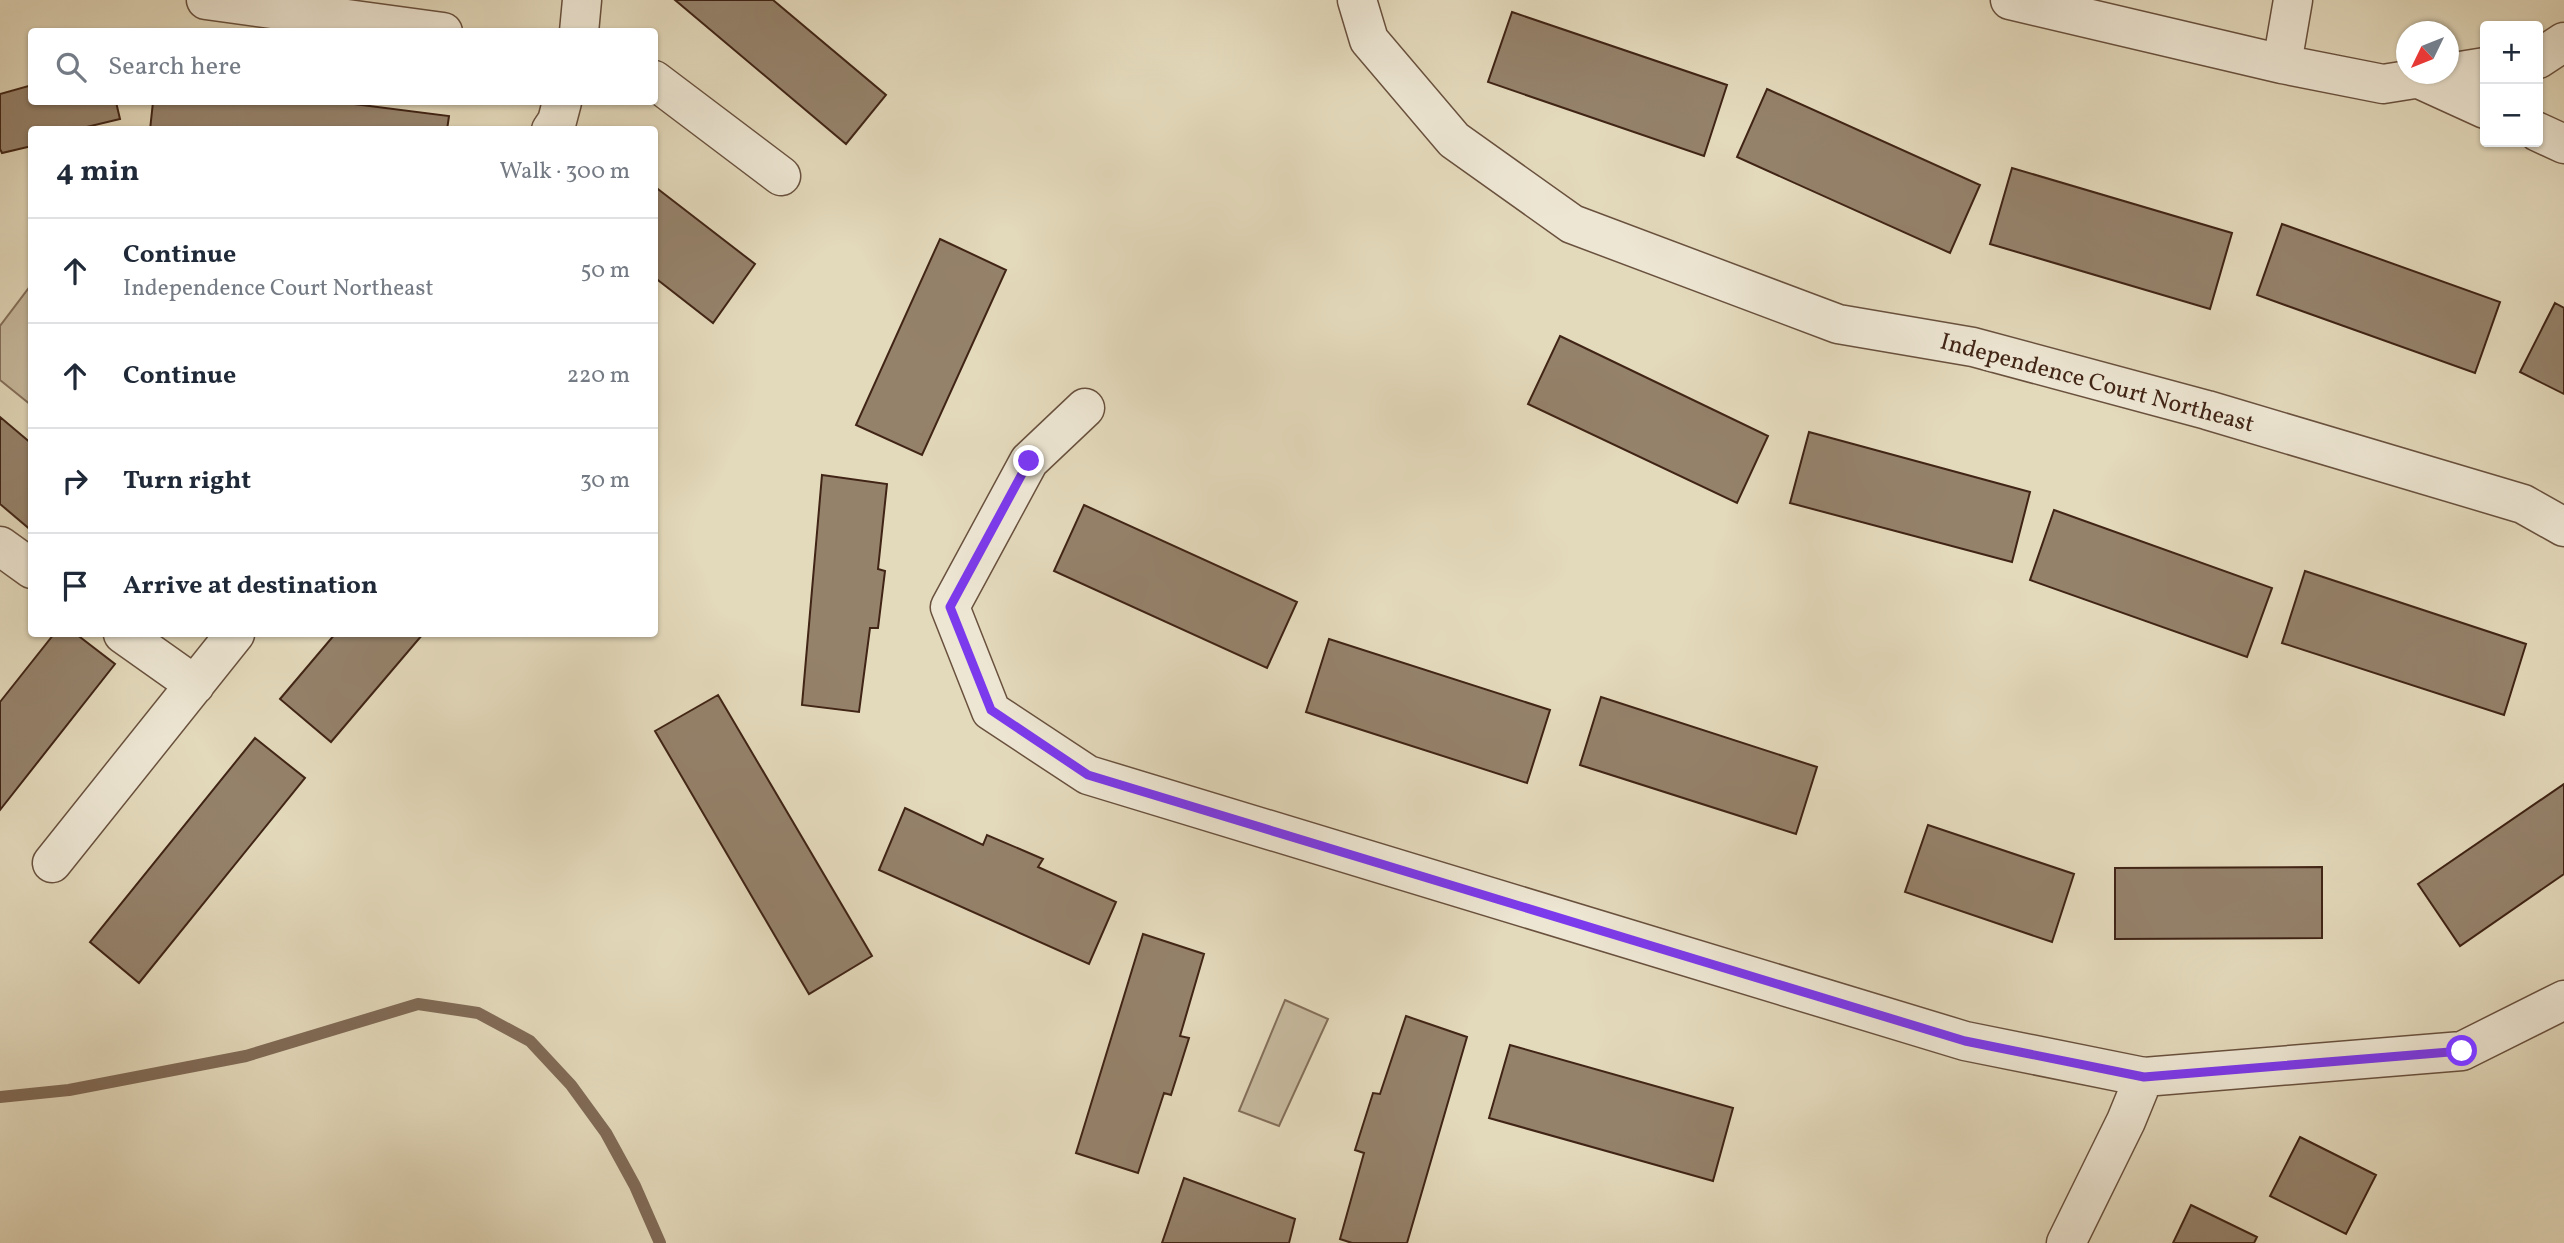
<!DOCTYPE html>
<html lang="en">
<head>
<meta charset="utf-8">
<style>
  body { margin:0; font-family:Vollkorn,serif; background:#f2f2f3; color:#1f2937 }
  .controls { position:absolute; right:21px; top:21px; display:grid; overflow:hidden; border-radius:7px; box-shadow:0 2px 5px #0004 }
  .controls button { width:63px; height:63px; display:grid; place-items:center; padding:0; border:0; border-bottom:2px solid #e0e1e3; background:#fff; color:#1f2937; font:35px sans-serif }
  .compass { position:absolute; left:2396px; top:21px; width:63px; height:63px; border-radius:50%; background:#fff; box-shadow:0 2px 5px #0004; rotate:227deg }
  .stop { position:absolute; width:21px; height:21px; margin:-16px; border:5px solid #7c3aed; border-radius:50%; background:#fff }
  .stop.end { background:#7c3aed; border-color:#fff; box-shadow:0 2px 7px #0008 }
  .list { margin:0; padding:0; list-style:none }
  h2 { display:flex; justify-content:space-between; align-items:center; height:91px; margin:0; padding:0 28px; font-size:30px }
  h2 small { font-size:23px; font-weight:400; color:#747a83 }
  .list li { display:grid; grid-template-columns:46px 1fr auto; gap:21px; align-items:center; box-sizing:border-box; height:105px; padding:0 28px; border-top:2px solid #e0e1e3 }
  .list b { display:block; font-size:26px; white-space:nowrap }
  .list p { margin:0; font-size:23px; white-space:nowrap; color:#747a83 }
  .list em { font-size:23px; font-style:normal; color:#747a83 }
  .icon { flex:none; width:38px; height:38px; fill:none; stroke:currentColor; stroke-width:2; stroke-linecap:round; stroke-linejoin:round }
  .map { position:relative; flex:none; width:2564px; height:1243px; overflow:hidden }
  .search { position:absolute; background:#fff; box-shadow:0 2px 5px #0004; left:28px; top:28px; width:630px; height:77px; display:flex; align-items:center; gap:18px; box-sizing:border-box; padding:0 24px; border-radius:7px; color:#747a83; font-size:26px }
  .panel { position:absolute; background:#fff; box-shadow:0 2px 5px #0004; left:28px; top:126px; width:630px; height:511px; border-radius:7px }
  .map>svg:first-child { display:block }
  .green { fill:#c7ba9f; stroke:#846f5a; stroke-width:2 }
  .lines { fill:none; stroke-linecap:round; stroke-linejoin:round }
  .stream { stroke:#816b57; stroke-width:12 }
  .building { fill:#95826b; stroke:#402415; stroke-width:2 }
  .minor-casing { stroke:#69513e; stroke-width:41 }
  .minor { stroke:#ede6d3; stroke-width:38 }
  .route { stroke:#7c3aed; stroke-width:9 }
  .labels { text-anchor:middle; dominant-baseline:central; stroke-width:7; stroke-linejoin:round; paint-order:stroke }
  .street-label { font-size:24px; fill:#402415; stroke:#ede6d3 }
</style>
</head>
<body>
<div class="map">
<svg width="2564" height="1243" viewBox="0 0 2564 1243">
  <rect width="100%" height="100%" fill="#e3d9bb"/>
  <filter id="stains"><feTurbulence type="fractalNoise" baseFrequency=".00286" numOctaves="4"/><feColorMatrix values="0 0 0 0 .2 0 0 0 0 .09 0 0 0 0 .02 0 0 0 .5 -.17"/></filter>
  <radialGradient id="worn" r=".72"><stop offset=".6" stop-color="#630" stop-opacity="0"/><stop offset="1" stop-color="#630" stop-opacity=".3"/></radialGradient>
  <path class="green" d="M31,285L32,405H31L0,380V326Z
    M1285,1000L1328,1019L1279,1126L1239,1111Z"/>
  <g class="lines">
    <path class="stream" d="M0,1097L69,1090L246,1056L418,1004L478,1013L530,1041L571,1085L606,1133L635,1186L660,1243"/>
  </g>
  <path class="building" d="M675,0H773L886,95L846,144Z
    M1512,12L1727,85L1704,156L1488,82Z
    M32,85V102H116L120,119L74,130H32V146L2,153L0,149V94Z
    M1767,89L1980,185L1950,253L1737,157Z
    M153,102H338L449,116L447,130H150Z
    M2012,168L2232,233L2210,309L1990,244Z
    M654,186L755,264L713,323L654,277Z
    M2282,224L2500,302L2475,373L2257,295Z
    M940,239L1006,270L922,455L856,425Z
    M2555,303L2564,308V394L2520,372Z
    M1560,336L1768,436L1737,503L1528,404Z
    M0,417L32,444V531L0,504Z
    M1809,432L2030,492L2012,562L1790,503Z
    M822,475L887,484L878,569L885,571L878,628H870L859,712L802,705Z
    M1084,505L1297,602L1267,668L1054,571Z
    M2054,510L2272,588L2247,657L2030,580Z
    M2305,571L2526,644L2504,715L2282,643Z
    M54,634H76L115,664L0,810V702Z
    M335,634H423L331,742L280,699Z
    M1329,639L1550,710L1527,783L1306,712Z
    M718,695L872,956L809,994L655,731Z
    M1601,697L1817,767L1796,834L1580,765Z
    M255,738L305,778L139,983L90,942Z
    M2564,784V874L2460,946L2418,884Z
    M905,808L983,845L987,835L1043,859L1038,867L1116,902L1089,964L879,870Z
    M1928,825L2074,874L2052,942L1905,892Z
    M2322,867V938L2115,939V868Z
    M1143,934L1204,954L1180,1036L1189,1038L1171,1095L1164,1093L1138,1173L1076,1153Z
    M1406,1016L1467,1037L1407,1243H1352L1340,1239L1364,1153L1355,1150L1373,1093L1380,1094Z
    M1510,1045L1733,1108L1713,1181L1489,1118Z
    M2300,1137L2376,1175L2346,1234L2270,1196Z
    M1184,1178L1295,1219L1289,1243H1162Z
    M2191,1205L2257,1237L2254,1243H2173Z"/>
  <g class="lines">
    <g class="minor-casing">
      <path id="minor" d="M206,0L443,32
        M1357,0L1369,40L1454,140L1572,224L1838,324L1973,347L2207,410L2523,504L2564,527
        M2010,0L2282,64L2383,84L2446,74
        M579,32L582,0
        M2538,59L2564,42
        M2282,64L2293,0
        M2448,73L2485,67
        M2417,78L2485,109
        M654,80L781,176
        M551,130L557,121L562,102
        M2538,132L2564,144
        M1085,408L1029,461L950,607L991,711L1088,775L1965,1041L2144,1077L2462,1051L2564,1000
        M0,546L32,569
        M123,634L195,685
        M52,863L235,634
        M2066,1243L2126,1121L2144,1077"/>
    </g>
    <use href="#minor" class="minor"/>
  </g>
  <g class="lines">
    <path class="route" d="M1029,461L950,607L991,710L1088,775L1965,1041L2144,1077L2462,1051"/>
  </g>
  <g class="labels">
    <g class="street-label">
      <text transform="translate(2097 384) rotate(15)">Independence Court Northeast</text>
    </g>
  </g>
  <rect width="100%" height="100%" filter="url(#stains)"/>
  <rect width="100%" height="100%" fill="url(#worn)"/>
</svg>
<div class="controls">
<button>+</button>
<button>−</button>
</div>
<svg class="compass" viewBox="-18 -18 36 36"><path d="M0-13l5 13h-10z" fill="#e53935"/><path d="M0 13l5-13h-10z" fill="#747a83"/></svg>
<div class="stop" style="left:2462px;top:1051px"></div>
<div class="stop end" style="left:1029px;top:461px"></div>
<div class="search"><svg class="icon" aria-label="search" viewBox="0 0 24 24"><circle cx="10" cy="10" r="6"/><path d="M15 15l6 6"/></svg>Search here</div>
<section class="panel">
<h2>4 min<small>Walk · 300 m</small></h2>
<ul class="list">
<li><svg class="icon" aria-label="ahead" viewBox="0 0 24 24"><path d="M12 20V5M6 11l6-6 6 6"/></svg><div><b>Continue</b><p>Independence Court Northeast</p></div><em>50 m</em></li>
<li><svg class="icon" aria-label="ahead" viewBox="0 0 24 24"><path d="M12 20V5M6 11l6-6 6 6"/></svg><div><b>Continue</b></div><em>220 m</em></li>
<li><svg class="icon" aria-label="right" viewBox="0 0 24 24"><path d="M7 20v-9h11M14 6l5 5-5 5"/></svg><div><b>Turn right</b></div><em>30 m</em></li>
<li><svg class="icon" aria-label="arrive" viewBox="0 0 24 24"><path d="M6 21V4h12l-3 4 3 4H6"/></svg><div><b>Arrive at destination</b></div></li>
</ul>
</section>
</div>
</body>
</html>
